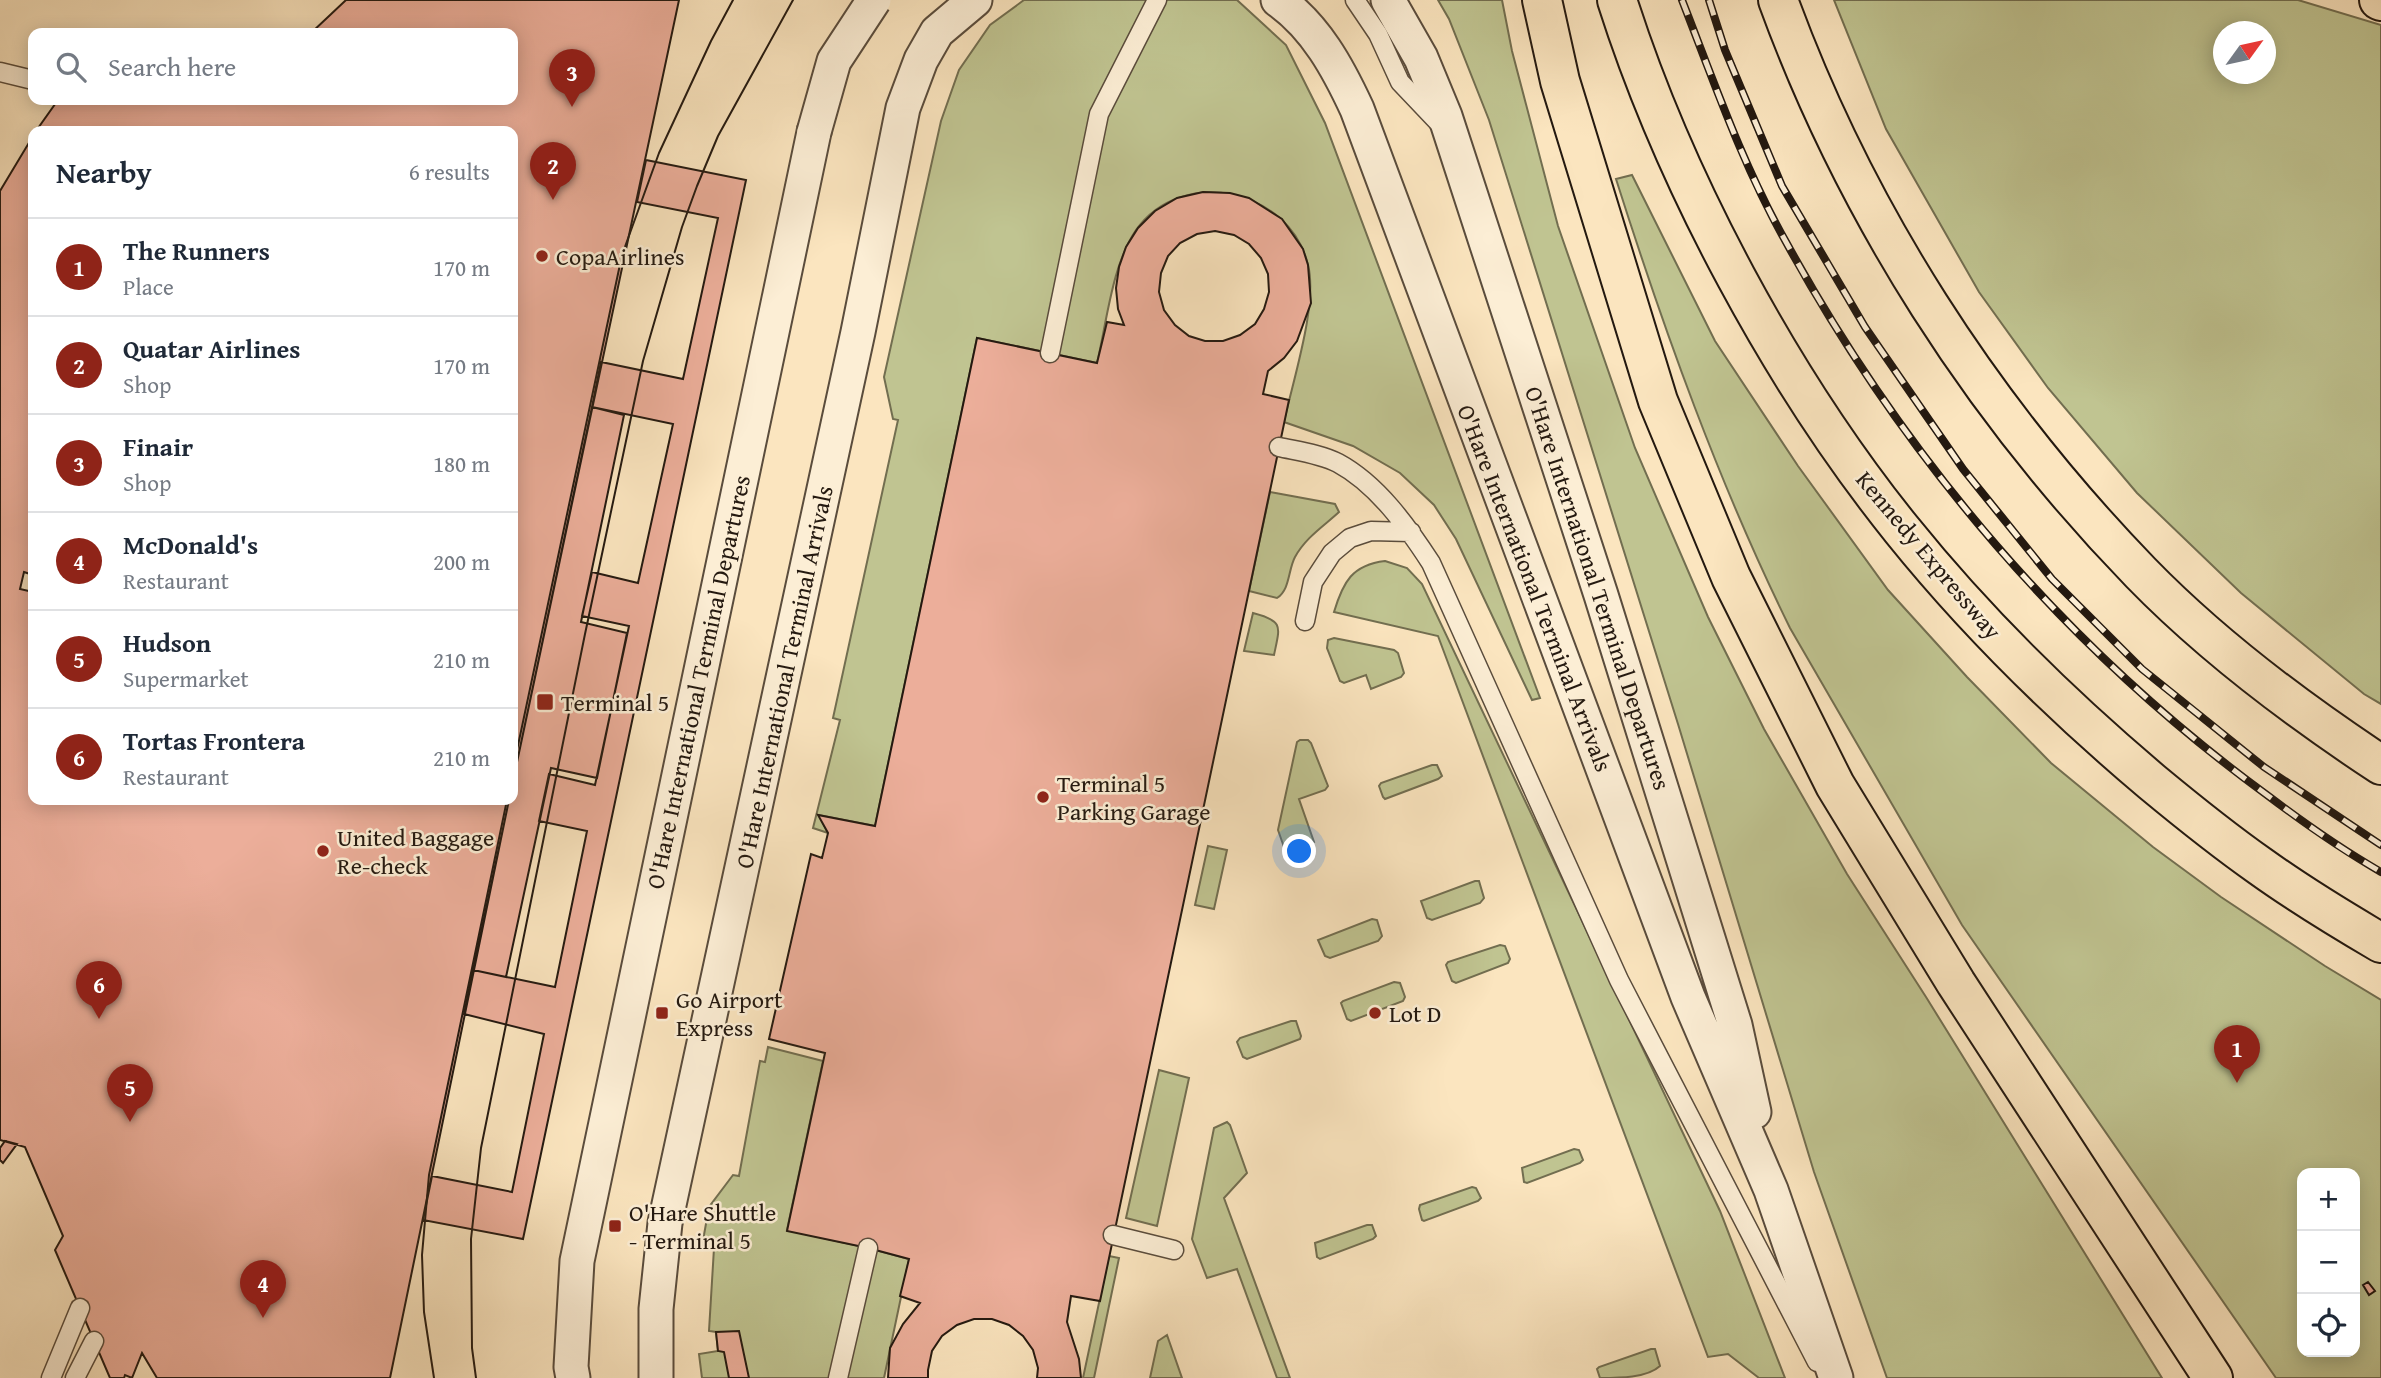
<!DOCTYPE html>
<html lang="en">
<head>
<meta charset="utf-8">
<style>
  body { margin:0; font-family:"Gentium Book Plus",serif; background:#f6f6f7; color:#1f2937 }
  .controls { position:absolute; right:21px; bottom:21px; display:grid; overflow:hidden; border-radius:14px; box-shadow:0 4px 18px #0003 }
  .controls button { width:63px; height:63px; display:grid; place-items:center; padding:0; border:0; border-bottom:2px solid #e0e1e3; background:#fff; color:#1f2937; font:35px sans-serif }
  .compass { position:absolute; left:2213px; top:21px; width:63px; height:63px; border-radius:50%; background:#fff; box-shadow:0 4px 18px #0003; rotate:57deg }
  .you { position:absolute; left:1300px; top:852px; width:24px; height:24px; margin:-18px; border:5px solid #fff; border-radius:50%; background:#1a73e8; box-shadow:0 0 0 10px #1a73e833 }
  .badge { display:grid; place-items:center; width:46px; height:46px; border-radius:50%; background:#8f2418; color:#fff; font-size:23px; font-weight:700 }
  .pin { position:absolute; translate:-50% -58px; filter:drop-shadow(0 2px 4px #0008) }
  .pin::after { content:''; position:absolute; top:37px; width:24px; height:21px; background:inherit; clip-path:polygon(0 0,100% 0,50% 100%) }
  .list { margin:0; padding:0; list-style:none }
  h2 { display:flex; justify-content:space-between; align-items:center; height:91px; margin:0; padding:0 28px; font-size:30px }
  h2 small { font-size:23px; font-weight:400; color:#747a83 }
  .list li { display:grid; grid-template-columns:46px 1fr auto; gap:21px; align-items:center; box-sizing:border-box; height:98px; padding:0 28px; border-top:2px solid #e0e1e3 }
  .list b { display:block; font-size:26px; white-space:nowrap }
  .list p { margin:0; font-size:23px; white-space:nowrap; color:#747a83 }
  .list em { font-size:23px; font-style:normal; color:#747a83 }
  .icon { flex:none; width:38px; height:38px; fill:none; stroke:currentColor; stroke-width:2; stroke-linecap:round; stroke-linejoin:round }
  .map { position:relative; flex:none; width:2381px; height:1378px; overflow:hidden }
  .search { position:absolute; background:#fff; box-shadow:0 4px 18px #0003; left:28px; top:28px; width:490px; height:77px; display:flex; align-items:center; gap:18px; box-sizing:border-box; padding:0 24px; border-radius:14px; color:#747a83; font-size:26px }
  .panel { position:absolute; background:#fff; box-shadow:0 4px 18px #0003; left:28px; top:126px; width:490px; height:679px; border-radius:14px }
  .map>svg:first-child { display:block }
  .green { fill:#c0c491; stroke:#726e50; stroke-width:2; fill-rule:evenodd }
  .building { fill:#ecae9a; stroke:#241910; stroke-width:2; fill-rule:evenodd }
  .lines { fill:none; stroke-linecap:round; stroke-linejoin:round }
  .service-casing { stroke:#5a4c3c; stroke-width:21 }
  .minor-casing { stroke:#5a4c3c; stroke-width:37 }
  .motorway-casing { stroke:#241910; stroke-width:42 }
  .service { stroke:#fceed5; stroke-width:18 }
  .minor { stroke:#fceed5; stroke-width:33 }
  .motorway { stroke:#fbe5bf; stroke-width:38 }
  .tram { stroke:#241910; stroke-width:2 }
  .rail-casing { stroke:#241910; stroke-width:8 }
  .rail { stroke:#fceed5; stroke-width:5; stroke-dasharray:16; stroke-linecap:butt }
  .minor-bridge-casing { stroke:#5a4c3c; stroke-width:37; stroke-linecap:butt }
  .minor-bridge { stroke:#fceed5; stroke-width:33 }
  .poi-dot { fill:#8f2418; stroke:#fceed5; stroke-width:2.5 }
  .labels { text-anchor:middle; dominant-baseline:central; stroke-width:5; stroke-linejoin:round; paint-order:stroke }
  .poi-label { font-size:24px; fill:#241910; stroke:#fceed5; text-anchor:start }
  .street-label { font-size:24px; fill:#241910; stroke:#fceed5 }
</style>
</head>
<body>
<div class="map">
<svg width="2381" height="1378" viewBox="0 0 2381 1378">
  <rect width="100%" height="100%" fill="#fbe5bf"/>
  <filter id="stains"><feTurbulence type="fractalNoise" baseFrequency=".00286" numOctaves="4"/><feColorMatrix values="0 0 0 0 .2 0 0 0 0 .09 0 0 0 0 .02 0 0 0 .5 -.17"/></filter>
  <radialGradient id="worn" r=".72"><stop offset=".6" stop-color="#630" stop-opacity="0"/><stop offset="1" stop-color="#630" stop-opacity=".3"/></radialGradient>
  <path class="green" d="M1024,0H1237L1286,45L1325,123L1540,698L1532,700L1456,539L1434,505L1400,473L1353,446L1284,422C1293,380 1318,304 1308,265C1290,189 1182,165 1136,230C1112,265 1107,321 1097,363L977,338L875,826L819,815L828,833L813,828L840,720L833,718L898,420L893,419L884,377L941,121L959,70L990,25Z
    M1438,0H1502L1512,51L1558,226L1635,448L1708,617L1764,729L1847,874L1926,997L2162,1378H1887L1814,1172L1678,724L1489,120L1449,19Z
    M1834,0H2298L2381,25V704L2364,694L2241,593L2137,493L2048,388L1979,292L1886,129ZM2224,32H2266V74H2224Z
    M1632,175L1715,341L1798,466L1888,590L1967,677L2051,763L2153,847L2221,897L2325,966L2381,1000V1378H2276L1962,925L1790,628C1719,484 1665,333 1616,179ZM2302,1173H2355V1352H2302Z
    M1270,492L1335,504L1339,512C1324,526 1306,537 1295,557C1288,570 1290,590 1277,598L1249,591Z
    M1385,561L1407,568L1422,584L1720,1211L1785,1378H1759L1728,1354L1708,1357L1438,636L1334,612C1343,582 1352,565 1385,561Z
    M1253,613C1284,621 1280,626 1274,655L1244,651Z
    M1334,638L1394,650L1398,653L1404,673L1401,677L1371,689L1366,675L1344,683L1340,681L1327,648L1328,640Z
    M1300,740H1308L1311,743L1328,786L1325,790L1299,799L1314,842L1289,853L1285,850L1278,830L1297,742Z
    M1432,765H1437L1442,776L1438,779L1385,799L1383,797L1379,786L1381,783Z
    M1208,846L1227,850L1214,909L1195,905Z
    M1475,881H1479L1484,898L1480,903L1432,920L1427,918L1421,901Z
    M1372,919L1377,920L1382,936L1378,941L1330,958L1325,956L1318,940Z
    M1500,945L1505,946L1510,959L1508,963L1456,983L1452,981L1446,965L1448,962Z
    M1394,982L1400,983L1405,997L1403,1001L1351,1021L1347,1019L1341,1003L1343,1001Z
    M1291,1021H1296L1301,1036L1300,1039L1247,1059L1243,1057L1237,1042L1240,1038Z
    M768,1047L823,1061L787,1230L868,1248L909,1259L884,1378H702L699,1354L718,1351L716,1332L709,1331L714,1248L702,1246L709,1207L733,1175L739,1176L760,1061L765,1062Z
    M1159,1070L1189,1078L1157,1226L1126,1218Z
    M1227,1122L1230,1125L1247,1173L1224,1198L1290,1378H1277L1237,1269L1207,1278L1192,1239L1214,1128Z
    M1574,1149L1579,1150L1583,1160L1580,1163L1527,1183L1524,1182L1522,1168Z
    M1472,1187L1476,1188L1481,1198L1478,1201L1424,1221L1422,1220L1419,1209L1420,1205Z
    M1367,1225H1372L1376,1236L1373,1239L1320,1259L1317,1257L1315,1243Z
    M1109,1256L1119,1258L1094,1378H1083Z
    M1167,1335L1182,1378H1150L1158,1341Z
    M1651,1349H1655L1660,1366C1647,1378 1619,1378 1600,1378L1597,1369L1599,1367Z"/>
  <path class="building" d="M346,0H679L513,781V131H36L58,100H513V33H311Z
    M33,136V800H509L390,1378H157L142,1353L132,1378L125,1375L124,1378H110L55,1250L63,1236L25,1147L0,1140V191Z
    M646,160L746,180L523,1239L423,1220L432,1176L512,1192L544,1034L464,1014L473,970L555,987L587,831L539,821L549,774L595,785L629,626L582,616L592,572L638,583L673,424L592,407L601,362L683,379L718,218L637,202Z
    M1203,192L1230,193L1249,198L1282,219L1303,249L1308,265L1311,303L1297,341L1284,358L1268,371L1263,394L1289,400L1100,1301L1071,1296L1067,1322L1079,1359L1081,1378H1037L1038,1368L1033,1350L1023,1336L1009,1325L992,1319H974L957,1325L942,1336L932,1351L928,1370V1378H888L890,1348L903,1324L920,1303L900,1296L909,1259L868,1248L787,1231L825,1053L769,1039L811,854L822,858L828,833L818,815L875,826L977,338L1097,363L1107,322L1124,325L1118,309L1116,288L1119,267L1126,247L1138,228L1155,211L1177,198ZM1215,231L1234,235L1249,244L1261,258L1268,274L1269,292L1264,309L1255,324L1240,335L1223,341H1205L1189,336L1175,325L1164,310L1159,292L1161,273L1168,256L1180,243L1197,234Z
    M592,407L624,415L581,622L627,633L597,778L551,768L506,977L473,970L509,800H513V781Z
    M24,572L33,575V592L20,589Z
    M5,1141L17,1144L3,1163L0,1160V1148Z
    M2368,1282L2375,1291L2369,1295L2363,1285Z
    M739,1331L749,1378H729L724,1352L718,1351L716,1332Z"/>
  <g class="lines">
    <g class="service-casing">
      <path id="service" d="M1355,0L1378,34L1400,82L1438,122
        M0,72L33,80
        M1050,353L1099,114L1157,0
        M1279,447C1297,451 1321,454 1338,463C1377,484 1407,526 1431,563L1619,980L1817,1362
        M1305,621L1313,582L1332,553L1350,538L1371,531L1411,532
        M1113,1235L1174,1250
        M51,1378L80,1308
        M75,1378L94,1341
        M838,1378L868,1248"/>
    </g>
    <g class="minor-casing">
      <path id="minor" d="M1278,0C1316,27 1338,68 1357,109L1688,997L1771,1190L1836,1378
        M1388,0L1421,58L1445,116L1601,595L1735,1025L1754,1112
        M573,1378L571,1367L577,1261L814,132
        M656,1378V1309L665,1223L858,332L903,108L921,60L937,32L975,0"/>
    </g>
    <g class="motorway-casing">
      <path id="motorway" d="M1542,0L1560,81L1658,401L1731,577L1835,785L1956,983L2213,1378
        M1617,0C1675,182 1782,381 1902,530C1976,622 2062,706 2152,782C2187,811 2223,840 2260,866C2299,894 2340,919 2381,943
        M1778,0C1856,214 1983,410 2141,573C2212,646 2296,709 2381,765
        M2379,0L2381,1"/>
    </g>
    <use href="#service" class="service"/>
    <use href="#minor" class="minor"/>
    <use href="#motorway" class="motorway"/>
    <path class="tram" d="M513,769L622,255L659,153L711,41L733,0
      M434,1378L424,1312L422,1255L429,1175L507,800
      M476,1378L472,1348L471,1239L481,1148L585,634L643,361L682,227L697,186L718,136L793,0"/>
    <g class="rail-casing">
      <path id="rail" d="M1682,0C1714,82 1743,166 1786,242C1905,459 2067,649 2267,795C2304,823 2341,849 2381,872
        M1709,0L1725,50L1782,186L1865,327L1963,469L2052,579L2142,669L2264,767L2381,845"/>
    </g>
    <use href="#rail" class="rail"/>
    <g class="minor-bridge-casing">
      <path id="minor-bridge" d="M814,132L834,61L874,0"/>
    </g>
    <use href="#minor-bridge" class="minor-bridge"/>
  </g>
  <g class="poi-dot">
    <circle cx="542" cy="256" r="7"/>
    <rect x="536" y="693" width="18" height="18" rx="3.5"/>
    <circle cx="1043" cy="797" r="7"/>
    <circle cx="323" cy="851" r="7"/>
    <rect x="655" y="1006" width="14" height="14" rx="3.5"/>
    <circle cx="1375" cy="1013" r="7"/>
    <rect x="608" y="1219" width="14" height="14" rx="3.5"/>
  </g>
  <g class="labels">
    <g class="poi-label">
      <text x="556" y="256">CopaAirlines</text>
      <text x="561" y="702">Terminal 5</text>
      <text x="1057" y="783">Terminal 5<tspan x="1057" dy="28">Parking Garage</tspan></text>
      <text x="337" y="837">United Baggage<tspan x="337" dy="28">Re-check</tspan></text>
      <text x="676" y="999">Go Airport<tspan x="676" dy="28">Express</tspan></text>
      <text x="1389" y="1013">Lot D</text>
      <text x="629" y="1212">O'Hare Shuttle<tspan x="629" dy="28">- Terminal 5</tspan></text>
    </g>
    <g class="street-label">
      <text transform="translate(1929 555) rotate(50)">Kennedy Expressway</text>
      <text transform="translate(1535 588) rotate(69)">O'Hare International Terminal Arrivals</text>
      <text transform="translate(1598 588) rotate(72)">O'Hare International Terminal Departures</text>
      <text transform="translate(784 677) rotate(-78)">O'Hare International Terminal Arrivals</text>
      <text transform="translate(698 682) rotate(-78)">O'Hare International Terminal Departures</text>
    </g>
  </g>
  <rect width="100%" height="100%" filter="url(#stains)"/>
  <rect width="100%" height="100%" fill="url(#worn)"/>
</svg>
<div class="controls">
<button>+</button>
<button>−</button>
<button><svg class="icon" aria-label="locate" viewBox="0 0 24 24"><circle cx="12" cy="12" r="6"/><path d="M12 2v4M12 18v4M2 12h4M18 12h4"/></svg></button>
</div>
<svg class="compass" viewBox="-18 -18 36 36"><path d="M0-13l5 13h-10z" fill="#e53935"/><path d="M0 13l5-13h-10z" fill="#747a83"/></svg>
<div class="you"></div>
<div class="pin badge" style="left:2237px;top:1083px">1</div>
<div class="pin badge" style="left:553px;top:200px">2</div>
<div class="pin badge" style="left:572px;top:107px">3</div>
<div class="pin badge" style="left:263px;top:1318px">4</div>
<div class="pin badge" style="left:130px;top:1122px">5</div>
<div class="pin badge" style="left:99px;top:1019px">6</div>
<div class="search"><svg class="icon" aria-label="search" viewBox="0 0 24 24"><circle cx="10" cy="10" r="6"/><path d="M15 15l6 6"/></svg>Search here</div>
<section class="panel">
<h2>Nearby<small>6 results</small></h2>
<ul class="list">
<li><span class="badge">1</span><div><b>The Runners</b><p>Place</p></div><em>170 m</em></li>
<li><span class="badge">2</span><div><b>Quatar Airlines</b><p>Shop</p></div><em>170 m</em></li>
<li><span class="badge">3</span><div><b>Finair</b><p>Shop</p></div><em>180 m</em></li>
<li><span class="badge">4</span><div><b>McDonald's</b><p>Restaurant</p></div><em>200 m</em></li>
<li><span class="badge">5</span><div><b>Hudson</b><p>Supermarket</p></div><em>210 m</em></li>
<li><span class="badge">6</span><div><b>Tortas Frontera</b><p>Restaurant</p></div><em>210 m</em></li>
</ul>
</section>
</div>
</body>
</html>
